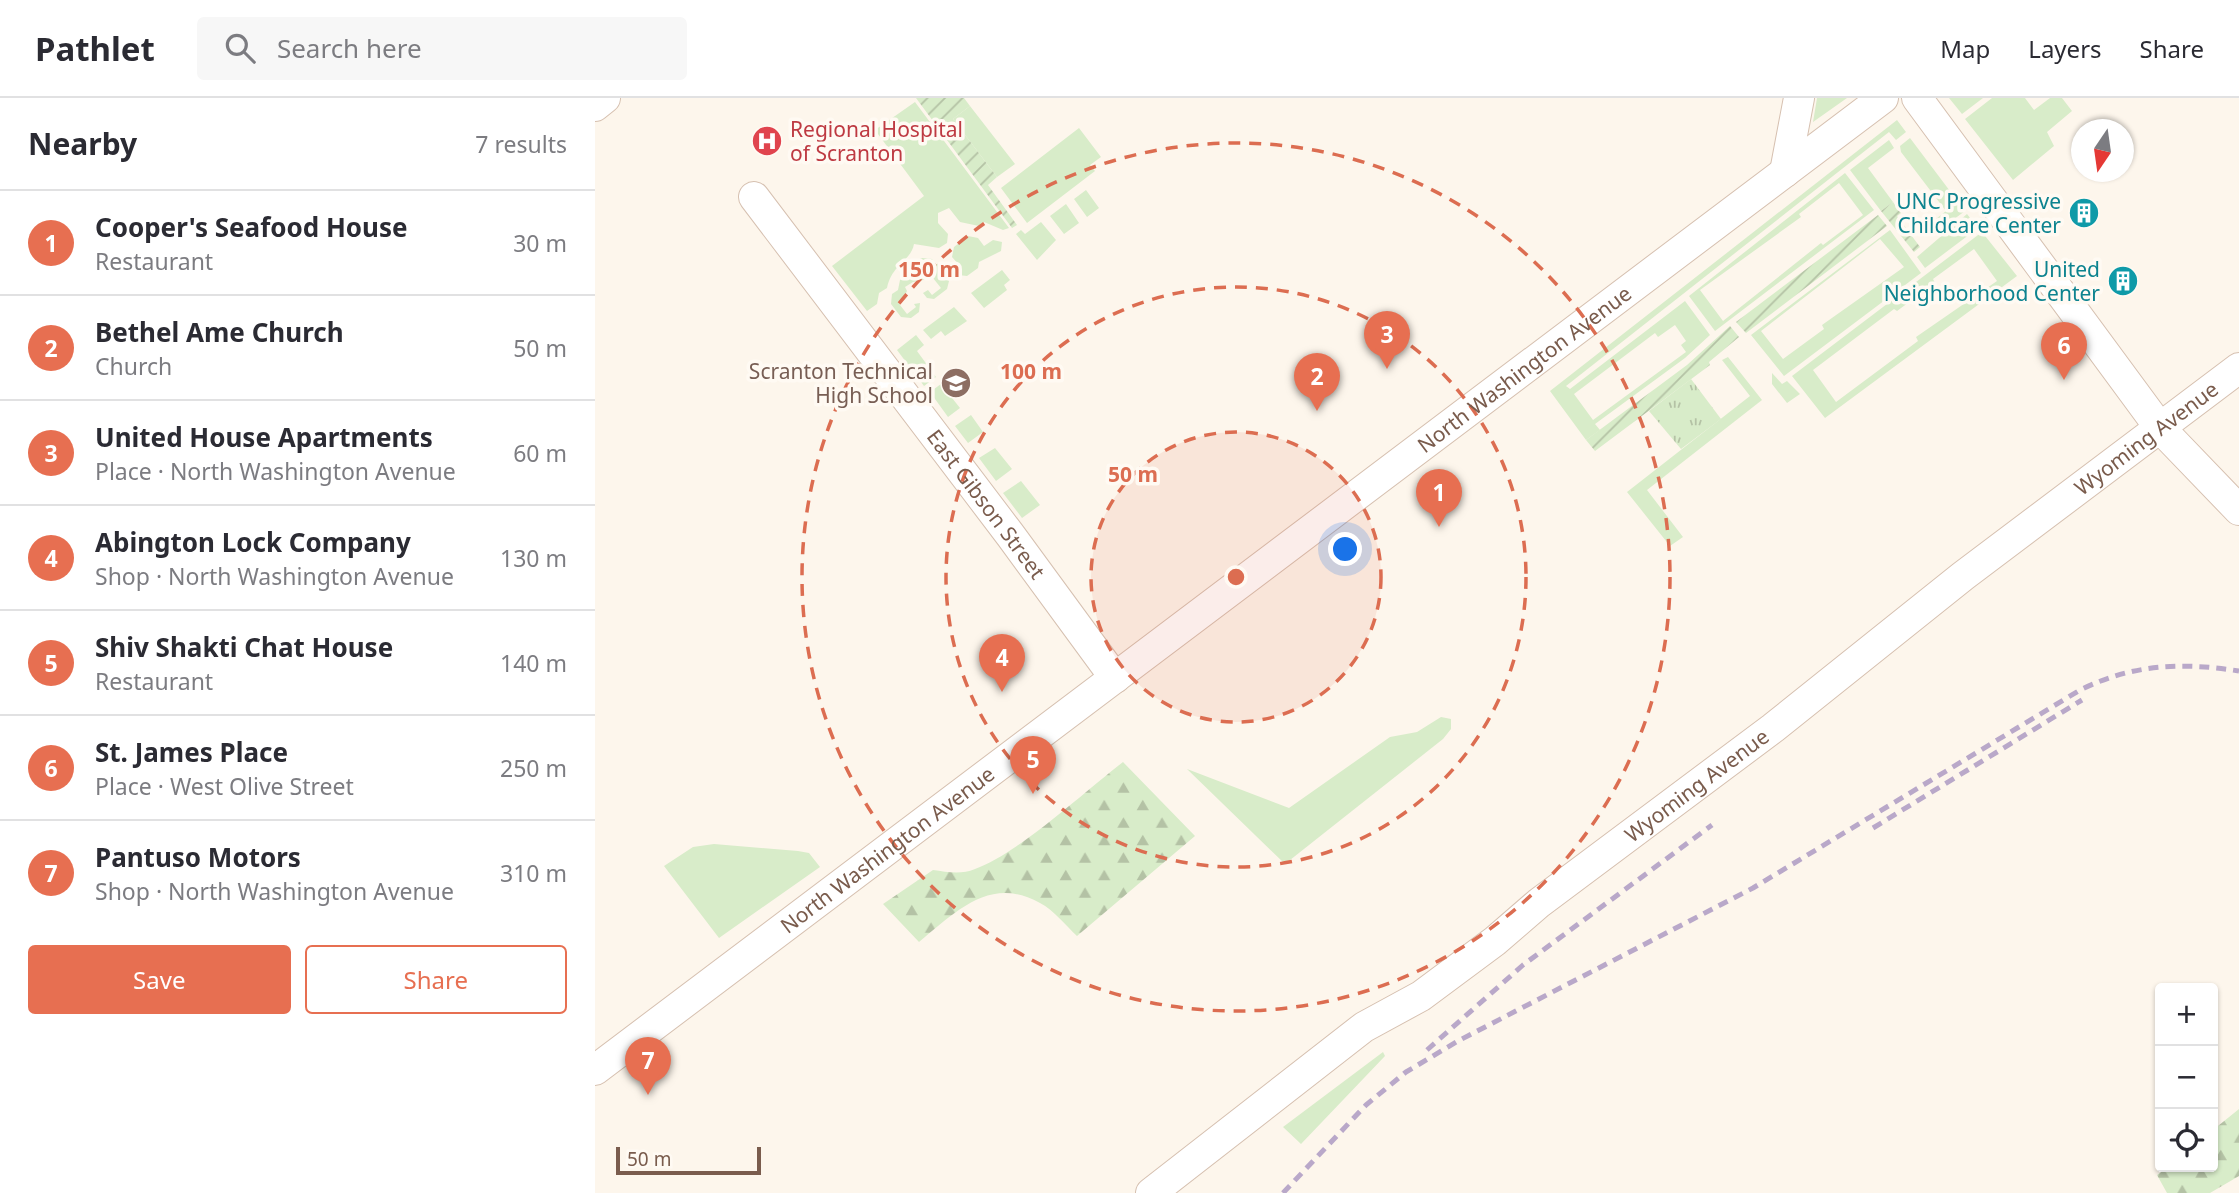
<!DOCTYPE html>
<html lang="en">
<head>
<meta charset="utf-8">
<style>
  body { margin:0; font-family:"Noto Sans",sans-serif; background:#f7f7f7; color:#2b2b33 }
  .controls { position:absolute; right:21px; bottom:21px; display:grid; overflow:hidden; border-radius:7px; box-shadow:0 2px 5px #0004 }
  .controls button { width:63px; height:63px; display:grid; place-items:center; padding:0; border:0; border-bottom:2px solid #e1e1e2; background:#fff; color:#2b2b33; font:35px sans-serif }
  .compass { position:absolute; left:1476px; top:21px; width:63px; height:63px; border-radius:50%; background:#fff; box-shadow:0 2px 5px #0004; rotate:193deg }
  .scale { position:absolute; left:21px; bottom:18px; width:145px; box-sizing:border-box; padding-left:7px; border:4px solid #7a5c4d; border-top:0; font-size:19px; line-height:24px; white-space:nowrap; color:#7a5c4d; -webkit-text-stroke:5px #fffaf3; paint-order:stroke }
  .you { position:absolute; left:751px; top:452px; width:24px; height:24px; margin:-18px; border:5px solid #fff; border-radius:50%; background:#1a73e8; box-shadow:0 0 0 10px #1a73e833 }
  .badge { display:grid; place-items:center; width:46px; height:46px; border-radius:50%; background:#e76f51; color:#fff; font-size:23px; font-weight:700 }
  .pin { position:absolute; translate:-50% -58px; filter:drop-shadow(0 2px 4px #0008) }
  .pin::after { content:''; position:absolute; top:37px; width:24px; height:21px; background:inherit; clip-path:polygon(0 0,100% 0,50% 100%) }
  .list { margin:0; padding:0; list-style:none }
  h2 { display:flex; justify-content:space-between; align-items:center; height:91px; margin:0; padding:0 28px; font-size:30px }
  h2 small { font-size:23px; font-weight:400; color:#7c7c81 }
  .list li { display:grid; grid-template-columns:46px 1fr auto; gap:21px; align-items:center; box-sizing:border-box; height:105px; padding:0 28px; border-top:2px solid #e1e1e2 }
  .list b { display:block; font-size:26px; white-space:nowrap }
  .list p { margin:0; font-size:23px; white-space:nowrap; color:#7c7c81 }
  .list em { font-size:23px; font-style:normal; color:#7c7c81 }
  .actions { display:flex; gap:14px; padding:21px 28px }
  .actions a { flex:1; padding:16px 0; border:2px solid #e76f51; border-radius:7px; text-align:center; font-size:24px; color:#e76f51 }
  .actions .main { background:#e76f51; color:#fff }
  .icon { flex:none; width:38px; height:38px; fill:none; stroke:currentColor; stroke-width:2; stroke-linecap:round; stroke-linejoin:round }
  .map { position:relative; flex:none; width:1644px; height:1095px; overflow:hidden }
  header { display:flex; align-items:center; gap:42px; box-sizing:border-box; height:98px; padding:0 35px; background:#fff; border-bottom:2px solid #e1e1e2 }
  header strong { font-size:33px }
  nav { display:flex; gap:38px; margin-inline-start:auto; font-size:24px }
  .search { width:490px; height:63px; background:#f7f7f7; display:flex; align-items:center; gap:18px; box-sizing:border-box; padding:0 24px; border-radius:7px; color:#7c7c81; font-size:26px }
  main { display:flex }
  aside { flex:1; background:#fff }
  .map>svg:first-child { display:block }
  .grass { fill:#d8ecc9; fill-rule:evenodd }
  .forest { fill:url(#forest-firs) }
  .park { fill:url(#park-tufts) }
  .garden { fill:url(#garden-furrows) }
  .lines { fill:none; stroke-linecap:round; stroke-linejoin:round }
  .secondary-casing { stroke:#d6c0b0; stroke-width:32 }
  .secondary { stroke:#fff; stroke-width:30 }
  .rail { stroke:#b9a8c9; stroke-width:5; stroke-dasharray:10 7; stroke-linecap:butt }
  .ring { fill:none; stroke:#dc6d51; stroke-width:3.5; stroke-dasharray:12 9 }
  .labels { text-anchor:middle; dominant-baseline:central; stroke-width:7; stroke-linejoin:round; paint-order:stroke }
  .health-label { font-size:21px; fill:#be3a42; stroke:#fffaf3; text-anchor:start }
  .culture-label { font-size:21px; fill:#0d838f; stroke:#fffaf3; text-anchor:end }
  .street-label { font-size:21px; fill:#7a5c4d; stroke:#fffaf3 }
  .education-label { font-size:21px; fill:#785e54; stroke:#fffaf3; text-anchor:end }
  .centre { fill:#dc6d51; stroke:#fffaf3; stroke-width:3.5 }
  .ring-label { font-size:21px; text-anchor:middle; font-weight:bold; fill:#dc6d51; stroke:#fffaf3; stroke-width:7; stroke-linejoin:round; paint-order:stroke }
</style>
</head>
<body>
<header>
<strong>Pathlet</strong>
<div class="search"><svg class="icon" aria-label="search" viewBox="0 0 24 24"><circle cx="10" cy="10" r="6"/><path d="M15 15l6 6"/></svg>Search here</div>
<nav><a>Map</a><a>Layers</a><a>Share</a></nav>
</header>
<main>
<aside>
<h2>Nearby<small>7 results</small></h2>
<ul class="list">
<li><span class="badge">1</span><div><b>Cooper's Seafood House</b><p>Restaurant</p></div><em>30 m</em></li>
<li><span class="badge">2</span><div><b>Bethel Ame Church</b><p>Church</p></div><em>50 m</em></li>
<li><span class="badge">3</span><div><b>United House Apartments</b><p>Place · North Washington Avenue</p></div><em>60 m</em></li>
<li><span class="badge">4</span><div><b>Abington Lock Company</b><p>Shop · North Washington Avenue</p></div><em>130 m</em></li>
<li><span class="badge">5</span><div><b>Shiv Shakti Chat House</b><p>Restaurant</p></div><em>140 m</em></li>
<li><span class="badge">6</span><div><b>St. James Place</b><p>Place · West Olive Street</p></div><em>250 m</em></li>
<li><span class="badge">7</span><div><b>Pantuso Motors</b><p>Shop · North Washington Avenue</p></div><em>310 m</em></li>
</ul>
<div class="actions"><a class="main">Save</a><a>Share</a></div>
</aside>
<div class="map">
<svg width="1644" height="1095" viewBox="0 0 1644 1095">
  <defs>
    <pattern id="forest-firs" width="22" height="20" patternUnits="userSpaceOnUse" patternTransform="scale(1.75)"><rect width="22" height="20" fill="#d8ecc9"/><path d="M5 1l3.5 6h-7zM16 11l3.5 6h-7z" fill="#b4c2a5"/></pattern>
    <pattern id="park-tufts" width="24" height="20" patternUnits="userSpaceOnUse" patternTransform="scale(1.75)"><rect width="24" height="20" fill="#d8ecc9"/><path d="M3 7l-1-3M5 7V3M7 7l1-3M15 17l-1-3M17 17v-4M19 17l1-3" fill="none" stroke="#b4c2a5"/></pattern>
    <pattern id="garden-furrows" width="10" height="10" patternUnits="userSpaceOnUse" patternTransform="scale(1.75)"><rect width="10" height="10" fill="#d8ecc9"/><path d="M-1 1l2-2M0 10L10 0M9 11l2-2" fill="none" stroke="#b4c2a5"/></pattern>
  </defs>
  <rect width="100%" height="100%" fill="#fdf6ec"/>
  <path class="grass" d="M1222,0H1252L1218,24Z
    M1354,0H1388L1367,16Z
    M1397,0H1430L1439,12L1455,0H1467L1477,13L1452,34L1459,48L1418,82L1370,21Z
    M320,4L414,130L408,132L389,124L384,128L365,124L354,110L343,115V125L353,136L352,145L344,150L319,146C316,163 297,166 292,190L284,195L282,206L272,213L237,168L329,98L280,32Z
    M375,8L420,66L402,79L358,21Z
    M1302,22L1311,34L1301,42L1294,34L971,288L975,291L1090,203L1115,237L1090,260L1000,326L1005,332L991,342L955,293ZM1080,227L1091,243L1086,247L1091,254L998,322L979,296L1060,235L1063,239Z
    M484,30L506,59L495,67L500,73L432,125L406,90Z
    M1315,40L1370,113L1347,130L1341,121L1351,113L1306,54L1305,48Z
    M1294,42L1299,50L1273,70L1298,104L1286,113L1255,72Z
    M1250,75L1279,112L1120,233L1094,198ZM1244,85L1268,117L1228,147L1226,145L1128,223L1105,192L1206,119L1204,116Z
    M491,92L504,110L492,119L479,101Z
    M471,106L484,125L469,136L455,118Z
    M1372,116L1383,130L1330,170L1322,159Z
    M446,124L461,142L442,162L421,136L426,132L430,136Z
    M1295,132L1326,175L1189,278L1156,237ZM1285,141L1309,169L1227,227L1229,231L1188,261L1166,233Z
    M1387,134L1422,178L1230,320L1197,278ZM1379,151L1402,183L1321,239L1323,243L1241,304L1218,272L1299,211L1302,213L1340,185L1338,181Z
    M373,138L383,140L389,148L398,142L407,144L406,153L384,164L383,170L372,178L363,177L364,167L357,159L359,149Z
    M327,160L337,161L340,167L344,165L348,169L347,175L354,183L352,191L339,201L332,200L328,195L333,192L337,197L346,190L338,180L318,184L310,189L312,193L305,207L312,216L321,209L319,206L325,205L324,214L316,220L306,219L296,206L297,196L303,192L305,182L312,177L314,165Z
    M407,172L415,182L409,187L412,192L389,210L376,195Z
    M359,209L372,223L350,238L346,233L336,241L328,232Z
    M321,237L329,247L322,253L341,279L329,288L302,252Z
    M1133,259L1167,302L1052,392L1088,439L1075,448L1032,394L1155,298L1127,262Z
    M1177,275L1187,286L1192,283L1205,296L1192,305L1177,286Z
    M346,286L365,310L353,319L335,294Z
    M376,317L388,334L373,345L360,328Z
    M400,350L417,371L401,383L384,360Z
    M426,383L445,407L427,420L408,395Z
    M846,619L856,621V631L848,641L690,766L592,671L694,710L795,639L822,634Z
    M119,746L203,753L214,755L225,769L124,840L69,768L98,749Z
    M788,954L790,958L706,1046L688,1029Z"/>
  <path class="forest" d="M528,664L600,738L482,838C471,828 459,812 445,805C395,777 361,814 324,844L288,806L338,772C352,774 366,777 380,771C424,755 489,694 528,664Z
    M1644,1011V1078L1615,1095H1572L1562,1077L1573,1069H1618V1032Z"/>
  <path class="park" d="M1096,281L1126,321L1086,351L1054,313Z"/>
  <path class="garden" d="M321,0H369L375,8L358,21L402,79L393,87L422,127L417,130Z
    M1298,104L1306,115L1302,118L1325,149L1319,154L1286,113Z
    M1283,117L1292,128L1151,235L1141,224Z
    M1135,228L1144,239L1114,264L1115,267L1000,353L991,342L1092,267Z"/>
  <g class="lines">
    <g class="secondary-casing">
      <g id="secondary">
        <path d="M1322,0L1565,330L1644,412"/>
        <path d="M0,8L10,0"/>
        <path d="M1190,74L1204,0"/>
        <path id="s1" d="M159,99L416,438L520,580"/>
        <path id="s2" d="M0,972L1288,0"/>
        <path id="s3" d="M556,1095L769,929L826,898L900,843L944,805L1178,630L1368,478L1644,270"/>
      </g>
    </g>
    <use href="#secondary" class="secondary"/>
    <path class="rail" d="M1278,730L1487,602
      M832,952L928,867L1117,727
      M688,1095L771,1007L811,974L863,943L1158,790L1485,592C1538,566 1586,564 1644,573"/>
  </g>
  <circle cx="641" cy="479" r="145" fill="#dc6d51" fill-opacity=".12"/>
  <g class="ring">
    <circle cx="641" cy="479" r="145"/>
    <circle cx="641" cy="479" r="290"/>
    <circle cx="641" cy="479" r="434"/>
  </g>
  <defs>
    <g id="hospital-disc" transform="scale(1.575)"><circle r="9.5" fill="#e0444e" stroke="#fffaf3"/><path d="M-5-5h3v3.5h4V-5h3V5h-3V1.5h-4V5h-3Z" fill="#fff"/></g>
    <g id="building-disc" transform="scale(1.575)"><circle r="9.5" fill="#0f9aa8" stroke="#fffaf3"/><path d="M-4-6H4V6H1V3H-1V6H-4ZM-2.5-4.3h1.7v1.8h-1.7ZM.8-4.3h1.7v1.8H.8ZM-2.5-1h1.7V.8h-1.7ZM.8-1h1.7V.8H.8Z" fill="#fff"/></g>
    <g id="school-disc" transform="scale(1.575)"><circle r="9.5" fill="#8d6e63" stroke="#fffaf3"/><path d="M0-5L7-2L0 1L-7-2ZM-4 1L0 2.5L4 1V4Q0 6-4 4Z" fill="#fff"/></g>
  </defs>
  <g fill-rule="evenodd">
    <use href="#hospital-disc" x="172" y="43"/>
    <use href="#building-disc" x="1489" y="115"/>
    <use href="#building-disc" x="1528" y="183"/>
    <use href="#school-disc" x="361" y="285"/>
  </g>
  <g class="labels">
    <g class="health-label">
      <text x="195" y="31">Regional Hospital<tspan x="195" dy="24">of Scranton</tspan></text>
    </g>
    <g class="culture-label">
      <text x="1466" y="103">UNC Progressive<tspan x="1466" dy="24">Childcare Center</tspan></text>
      <text x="1505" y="171">United<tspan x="1505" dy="24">Neighborhood Center</tspan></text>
    </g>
    <g class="street-label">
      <text stroke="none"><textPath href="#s2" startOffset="1164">North Washington Avenue</textPath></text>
      <text stroke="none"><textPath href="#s3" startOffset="1250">Wyoming Avenue</textPath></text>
      <text stroke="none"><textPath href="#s1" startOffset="385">East Gibson Street</textPath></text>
      <text stroke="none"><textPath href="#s3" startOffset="682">Wyoming Avenue</textPath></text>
      <text stroke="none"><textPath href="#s2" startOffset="366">North Washington Avenue</textPath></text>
    </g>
    <g class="education-label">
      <text x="338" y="273">Scranton Technical<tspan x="338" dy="24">High School</tspan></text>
    </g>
  </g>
  <circle cx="641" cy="479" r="10" class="centre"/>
  <g class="ring-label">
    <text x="334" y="179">150 m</text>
    <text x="436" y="281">100 m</text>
    <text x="538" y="384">50 m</text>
  </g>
</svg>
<div class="controls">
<button>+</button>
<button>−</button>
<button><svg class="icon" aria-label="locate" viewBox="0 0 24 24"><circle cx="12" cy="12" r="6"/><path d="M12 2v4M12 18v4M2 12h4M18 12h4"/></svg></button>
</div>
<svg class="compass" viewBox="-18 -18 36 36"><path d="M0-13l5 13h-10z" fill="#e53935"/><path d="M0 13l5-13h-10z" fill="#7c7c81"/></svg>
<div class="scale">50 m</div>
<div class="you"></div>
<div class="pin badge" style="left:844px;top:429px">1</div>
<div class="pin badge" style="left:722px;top:313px">2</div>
<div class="pin badge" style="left:792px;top:271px">3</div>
<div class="pin badge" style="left:407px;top:594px">4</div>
<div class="pin badge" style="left:438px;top:696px">5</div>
<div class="pin badge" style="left:1469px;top:282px">6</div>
<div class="pin badge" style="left:53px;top:997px">7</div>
</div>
</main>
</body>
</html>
